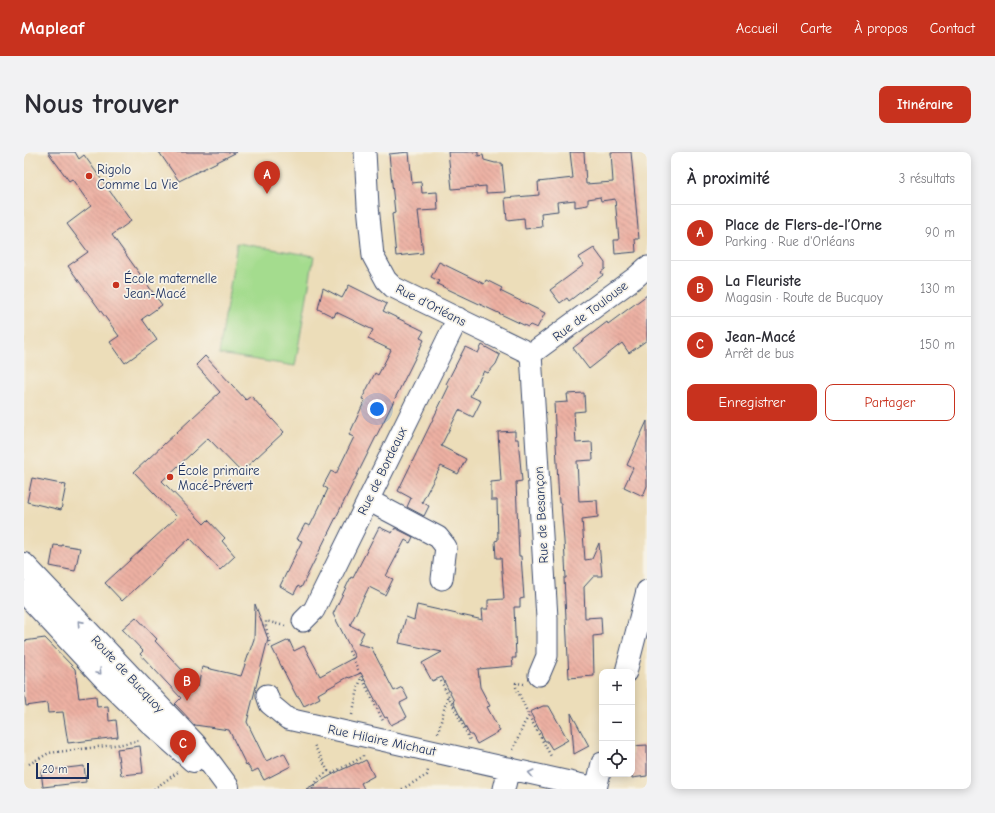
<!DOCTYPE html>
<html lang="fr">
<head>
<meta charset="utf-8">
<style>
  body { margin:0; font-family:"Comic Neue",sans-serif; background:#f2f2f3; color:#2b2b33 }
  .controls { position:absolute; right:12px; bottom:12px; display:grid; overflow:hidden; border-radius:8px; box-shadow:0 2px 10px #0003 }
  .controls button { width:36px; height:36px; display:grid; place-items:center; padding:0; border:0; border-bottom:1px solid #e1e1e2; background:#fff; color:#2b2b33; font:20px sans-serif }
  .scale { position:absolute; left:12px; bottom:10px; width:53px; box-sizing:border-box; padding-left:4px; border:2px solid #1b2f5e; border-top:0; font-size:11px; line-height:14px; white-space:nowrap; color:#1b2f5e; -webkit-text-stroke:3px #f7f3e8; paint-order:stroke }
  .you { position:absolute; left:353px; top:257px; width:14px; height:14px; margin:-10px; border:3px solid #fff; border-radius:50%; background:#1a73e8; box-shadow:0 0 0 6px #1a73e833 }
  .badge { display:grid; place-items:center; width:26px; height:26px; border-radius:50%; background:#c8321e; color:#fff; font-size:13px; font-weight:700 }
  .pin { position:absolute; translate:-50% -33px; filter:drop-shadow(0 1px 2px #0008) }
  .pin::after { content:''; position:absolute; top:21px; width:14px; height:12px; background:inherit; clip-path:polygon(0 0,100% 0,50% 100%) }
  .list { margin:0; padding:0; list-style:none }
  h2 { display:flex; justify-content:space-between; align-items:center; height:52px; margin:0; padding:0 16px; font-size:17px }
  h2 small { font-size:13px; font-weight:400; color:#7c7c81 }
  .list li { display:grid; grid-template-columns:26px 1fr auto; gap:12px; align-items:center; box-sizing:border-box; height:56px; padding:0 16px; border-top:1px solid #e1e1e2 }
  .list b { display:block; font-size:15px; white-space:nowrap }
  .list p { margin:0; font-size:13px; white-space:nowrap; color:#7c7c81 }
  .list em { font-size:13px; font-style:normal; color:#7c7c81 }
  .actions { display:flex; gap:8px; padding:12px 16px }
  .actions a { flex:1; padding:9px 0; border:1px solid #c8321e; border-radius:8px; text-align:center; font-size:14px; color:#c8321e }
  .actions .main { background:#c8321e; color:#fff }
  .icon { flex:none; width:22px; height:22px; fill:none; stroke:currentColor; stroke-width:2; stroke-linecap:round; stroke-linejoin:round }
  .map { position:relative; flex:none; width:623px; height:637px; overflow:hidden; border-radius:8px }
  header { display:flex; align-items:center; gap:24px; box-sizing:border-box; height:56px; padding:0 20px; background:#c8321e; color:#fff }
  header strong { font-size:19px }
  nav { display:flex; gap:22px; margin-inline-start:auto; font-size:14px }
  .intro { display:flex; align-items:center; justify-content:space-between; box-sizing:border-box; height:96px; padding:0 24px }
  h1 { margin:0; font-size:28px }
  .button { padding:10px 18px; border-radius:8px; background:#c8321e; color:#fff; font-size:14px; font-weight:700 }
  main { display:flex; gap:24px; padding:0 24px }
  aside { flex:1; background:#fff; border-radius:8px; box-shadow:0 2px 10px #0003 }
  .map>svg:first-child { display:block }
  .garden { fill:#a4dc8e; stroke:#608676 }
  .building { fill:url(#building-back-hatch) }
  .lines { fill:none; stroke-linecap:round; stroke-linejoin:round }
  .minor-casing { stroke:#3a496c; stroke-width:23 }
  .major-casing { stroke:#3a496c; stroke-width:24 }
  .path { stroke:#3a496c; stroke-width:2.5; stroke-dasharray:1 3; stroke-linecap:butt }
  .minor { stroke:#fff; stroke-width:21 }
  .major { stroke:#fff; stroke-width:22 }
  .oneway { stroke:#8d97ae }
  .poi-dot { fill:#c8321e; stroke:#f7f3e8; stroke-width:1.5 }
  .labels { text-anchor:middle; dominant-baseline:central; stroke-width:3.5; stroke-linejoin:round; paint-order:stroke }
  .poi-label { font-size:13px; fill:#1b2f5e; stroke:#f7f3e8; text-anchor:start }
  .street-label { font-size:13px; fill:#1b2f5e; stroke:#f7f3e8 }
</style>
</head>
<body>
<header>
<strong>Mapleaf</strong>
<nav><a>Accueil</a><a>Carte</a><a>À propos</a><a>Contact</a></nav>
</header>
<div class="intro"><h1>Nous trouver</h1><a class="button">Itinéraire</a></div>
<main>
<div class="map">
<svg width="623" height="637" viewBox="0 0 623 637">
  <defs>
    <pattern id="building-back-hatch" width="6" height="6" patternUnits="userSpaceOnUse"><rect width="6" height="6" fill="#edb0a3"/><path d="M-1 5l2 2M0 0l6 6M5-1l2 2" fill="none" stroke="#bf9088"/></pattern>
  </defs>
  <rect width="100%" height="100%" fill="#f7f3e8"/>
  <filter id="ink" filterUnits="userSpaceOnUse"><feTurbulence type="fractalNoise" baseFrequency=".025" numOctaves="2"/><feDisplacementMap in="SourceGraphic" scale="8" xChannelSelector="R" yChannelSelector="G"/><feConvolveMatrix kernelMatrix="1 2 1 2 8 2 1 2 1" color-interpolation-filters="sRGB"/></filter>
  <filter id="wash" filterUnits="userSpaceOnUse"><feTurbulence type="fractalNoise" baseFrequency=".012" numOctaves="4" result="noise"/><feDisplacementMap in="SourceGraphic" scale="16" xChannelSelector="R" yChannelSelector="G"/><feGaussianBlur stdDeviation="0.9" result="paint"/><feColorMatrix in="noise" values="0 0 0 0 0 0 0 0 0 0 0 0 0 0 0 0 0 1.4 0 .05"/><feComposite in="paint" operator="in"/></filter>
  <g filter="url(#wash)">
    <rect width="100%" height="100%" fill="#ecddb9"/>
    <path class="garden" d="M213,91L290,104L271,214L195,202Z"/>
    <g id="blocks">
      <path class="building" d="M24,0H51L55,7L60,3L107,69L88,83L138,153L118,167L133,188L101,211L86,190L95,184L44,114L64,100L43,72L67,54L48,27L45,29Z
        M135,0H213L155,29Z
        M385,0L388,31L397,30L398,41L413,40L414,58L394,59L399,101L372,104L368,62L371,61L365,2Z
        M424,0H454V4L459,3L460,8L471,11H478L481,40L462,41V34L428,37Z
        M546,0H560L562,32L589,30L587,0H607L615,87H611L612,100L591,102L590,88H595L591,47L577,49L576,45L564,47V53L551,55V48L533,50L534,59L517,61L518,75L501,77L500,66L483,68L481,46L515,43L514,30L549,26Z
        M570,96L581,111V117L577,120L579,123L545,149L543,146L536,151L526,138L560,113L554,106Z
        M415,110L460,132L462,128L478,136L476,139L521,161L513,176L506,173L504,175L413,132L415,129L407,125Z
        M325,133L363,152L359,159L400,179L396,186L400,188L277,436L274,434L270,442L256,434L278,389L273,387L281,372L286,374L295,356L304,337L299,334L307,319L312,322L330,285L325,283L341,248L338,247L351,221L354,223L367,198L344,187L349,178L312,160L310,165L294,157L299,136L318,146Z
        M623,143V188L605,201L598,191L565,217L549,196L583,170L584,172Z
        M458,193L476,203L472,212L464,221L460,219L446,244L457,249L449,265L435,258L417,294L442,307L434,322L417,314L398,350L405,354L400,364L383,355L387,346L374,339L425,234L422,232L441,195L454,201Z
        M181,204L222,248L227,244L260,280L217,320L184,286L138,329L180,372L184,368L201,386L198,389L211,404L196,418L166,386L98,449L81,431L153,365L110,320L196,240L172,213Z
        M560,241L561,259L550,260L552,291L568,290L569,308L553,309L555,349L573,348L574,365L558,367L561,408L568,407L575,391L578,424H570L560,435L561,466L577,465L578,483L569,484L570,524L545,526L540,426H542L540,389L537,351H535L530,251L544,250L543,242Z
        M623,269V334L619,344L600,335L609,316L603,313Z
        M491,279V287H494L498,329L492,330L495,404H497L500,446L496,447V455H490L492,506H488L489,514L454,517L456,535L466,554L463,555L476,579L453,592L448,583H446L443,578L429,550L430,549L418,525L408,529L398,511L418,500L375,491L382,465L390,468L393,453L459,468L458,457H464V448L480,447L477,406H472L471,389L474,388L473,348H467V330L477,329L474,280Z
        M8,326L42,333L37,358L3,350Z
        M355,375L368,381L371,376L389,385L386,391L381,388L362,424L369,427L361,443L345,435L326,473L340,480L334,492L347,495L370,539L378,535L384,547L376,551L383,565L367,573L363,565L361,566L337,521L325,526L324,525L294,542L296,546L280,554L275,545H273L248,496L265,488L270,499L280,494L296,524L331,505L309,462L327,425L329,426Z
        M30,393L38,394V393L56,396L51,419L26,414Z
        M231,452L244,487L223,570L242,609L260,601L267,614L240,628L234,617L228,620L223,612L222,613L205,578L171,573L151,552L157,546L116,502L119,499L98,477L112,465L133,487L131,489L174,535L178,515L217,524L230,487Z
        M21,486L51,517L55,546L72,544L73,555L84,554L85,569L92,568L94,585L44,591L39,560L24,561L23,551L2,554L0,538V489Z
        M519,554H525L544,588L528,597L523,589H521L506,560Z
        M547,561L565,594L550,602Z
        M623,593V624L608,626V594Z
        M116,594L119,621L97,623L93,597Z
        M342,608L350,624L337,631L340,637H282L315,619L333,611L334,612Z
        M60,614L62,630L19,635L17,619Z"/>
    </g>
  </g>
  <g filter="url(#ink)">
    <use href="#blocks" fill-opacity="0" stroke="#3a496c" stroke-width="1"/>
    <g class="lines">
      <g class="minor-casing">
        <path id="minor" d="M341,0L344,54L349,104L362,128L369,135L507,202
          M507,202L523,466V504L515,523
          M507,202L612,125L623,115
          M344,348L414,385L422,395L418,427
          M279,469L290,458L434,166
          M602,520L623,439
          M243,543L246,552L264,567L572,636
          M480,637L485,616
          M572,637L578,611"/>
      </g>
      <g class="major-casing">
        <path id="major" d="M0,412L171,592L187,612L204,635
          M0,440L81,527L125,570L169,609"/>
      </g>
      <path class="path" d="M246,494L242,475V469L261,474
        M325,499L359,569
        M417,529L446,588
        M500,532L492,531V535L505,564L528,606
        M328,563L337,525
        M414,581L424,542
        M489,598L500,572L505,564
        M5,612L25,601L98,592L117,588
        M304,619L308,621L339,605V603
        M130,637L154,620
        M288,637L294,627L304,619L290,593
        M378,637L403,623L404,618"/>
      <use href="#minor" class="minor"/>
      <use href="#major" class="major"/>
    </g>
    <defs><path id="oneway-chevron" d="M-2-3.5L2.5 0L-2 3.5" fill="none" stroke-width="1.6" stroke-linecap="round" stroke-linejoin="round"/></defs>
    <g class="oneway">
      <use href="#oneway-chevron" transform="translate(56 471) rotate(-132)"/>
      <use href="#oneway-chevron" transform="translate(75 520) rotate(47)"/>
      <use href="#oneway-chevron" transform="translate(507 621) rotate(-167)"/>
    </g>
  </g>
  <g class="poi-dot">
    <circle cx="65" cy="24" r="4"/>
    <circle cx="92" cy="133" r="4"/>
    <circle cx="146" cy="325" r="4"/>
  </g>
  <g class="labels">
    <g class="poi-label">
      <text x="73" y="17">Rigolo<tspan x="73" dy="15">Comme La Vie</tspan></text>
      <text x="100" y="126">École maternelle<tspan x="100" dy="15">Jean-Macé</tspan></text>
      <text x="154" y="318">École primaire<tspan x="154" dy="15">Macé-Prévert</tspan></text>
    </g>
    <g class="street-label">
      <text transform="translate(407 153) rotate(27)">Rue d'Orléans</text>
      <text transform="translate(566 159) rotate(-37)">Rue de Toulouse</text>
      <text transform="translate(358 319) rotate(-64)">Rue de Bordeaux</text>
      <text transform="translate(517 363) rotate(-93)">Rue de Besançon</text>
      <text transform="translate(104 522) rotate(47)">Route de Bucquoy</text>
      <text transform="translate(358 588) rotate(12)">Rue Hilaire Michaut</text>
    </g>
  </g>
</svg>
<div class="controls">
<button>+</button>
<button>−</button>
<button><svg class="icon" aria-label="locate" viewBox="0 0 24 24"><circle cx="12" cy="12" r="6"/><path d="M12 2v4M12 18v4M2 12h4M18 12h4"/></svg></button>
</div>
<div class="scale">20 m</div>
<div class="you"></div>
<div class="pin badge" style="left:243px;top:42px">A</div>
<div class="pin badge" style="left:163px;top:549px">B</div>
<div class="pin badge" style="left:159px;top:611px">C</div>
</div>
<aside>
<h2>À proximité<small>3 résultats</small></h2>
<ul class="list">
<li><span class="badge">A</span><div><b>Place de Flers-de-l’Orne</b><p>Parking · Rue d'Orléans</p></div><em>90 m</em></li>
<li><span class="badge">B</span><div><b>La Fleuriste</b><p>Magasin · Route de Bucquoy</p></div><em>130 m</em></li>
<li><span class="badge">C</span><div><b>Jean-Macé</b><p>Arrêt de bus</p></div><em>150 m</em></li>
</ul>
<div class="actions"><a class="main">Enregistrer</a><a>Partager</a></div>
</aside>
</main>
</body>
</html>
